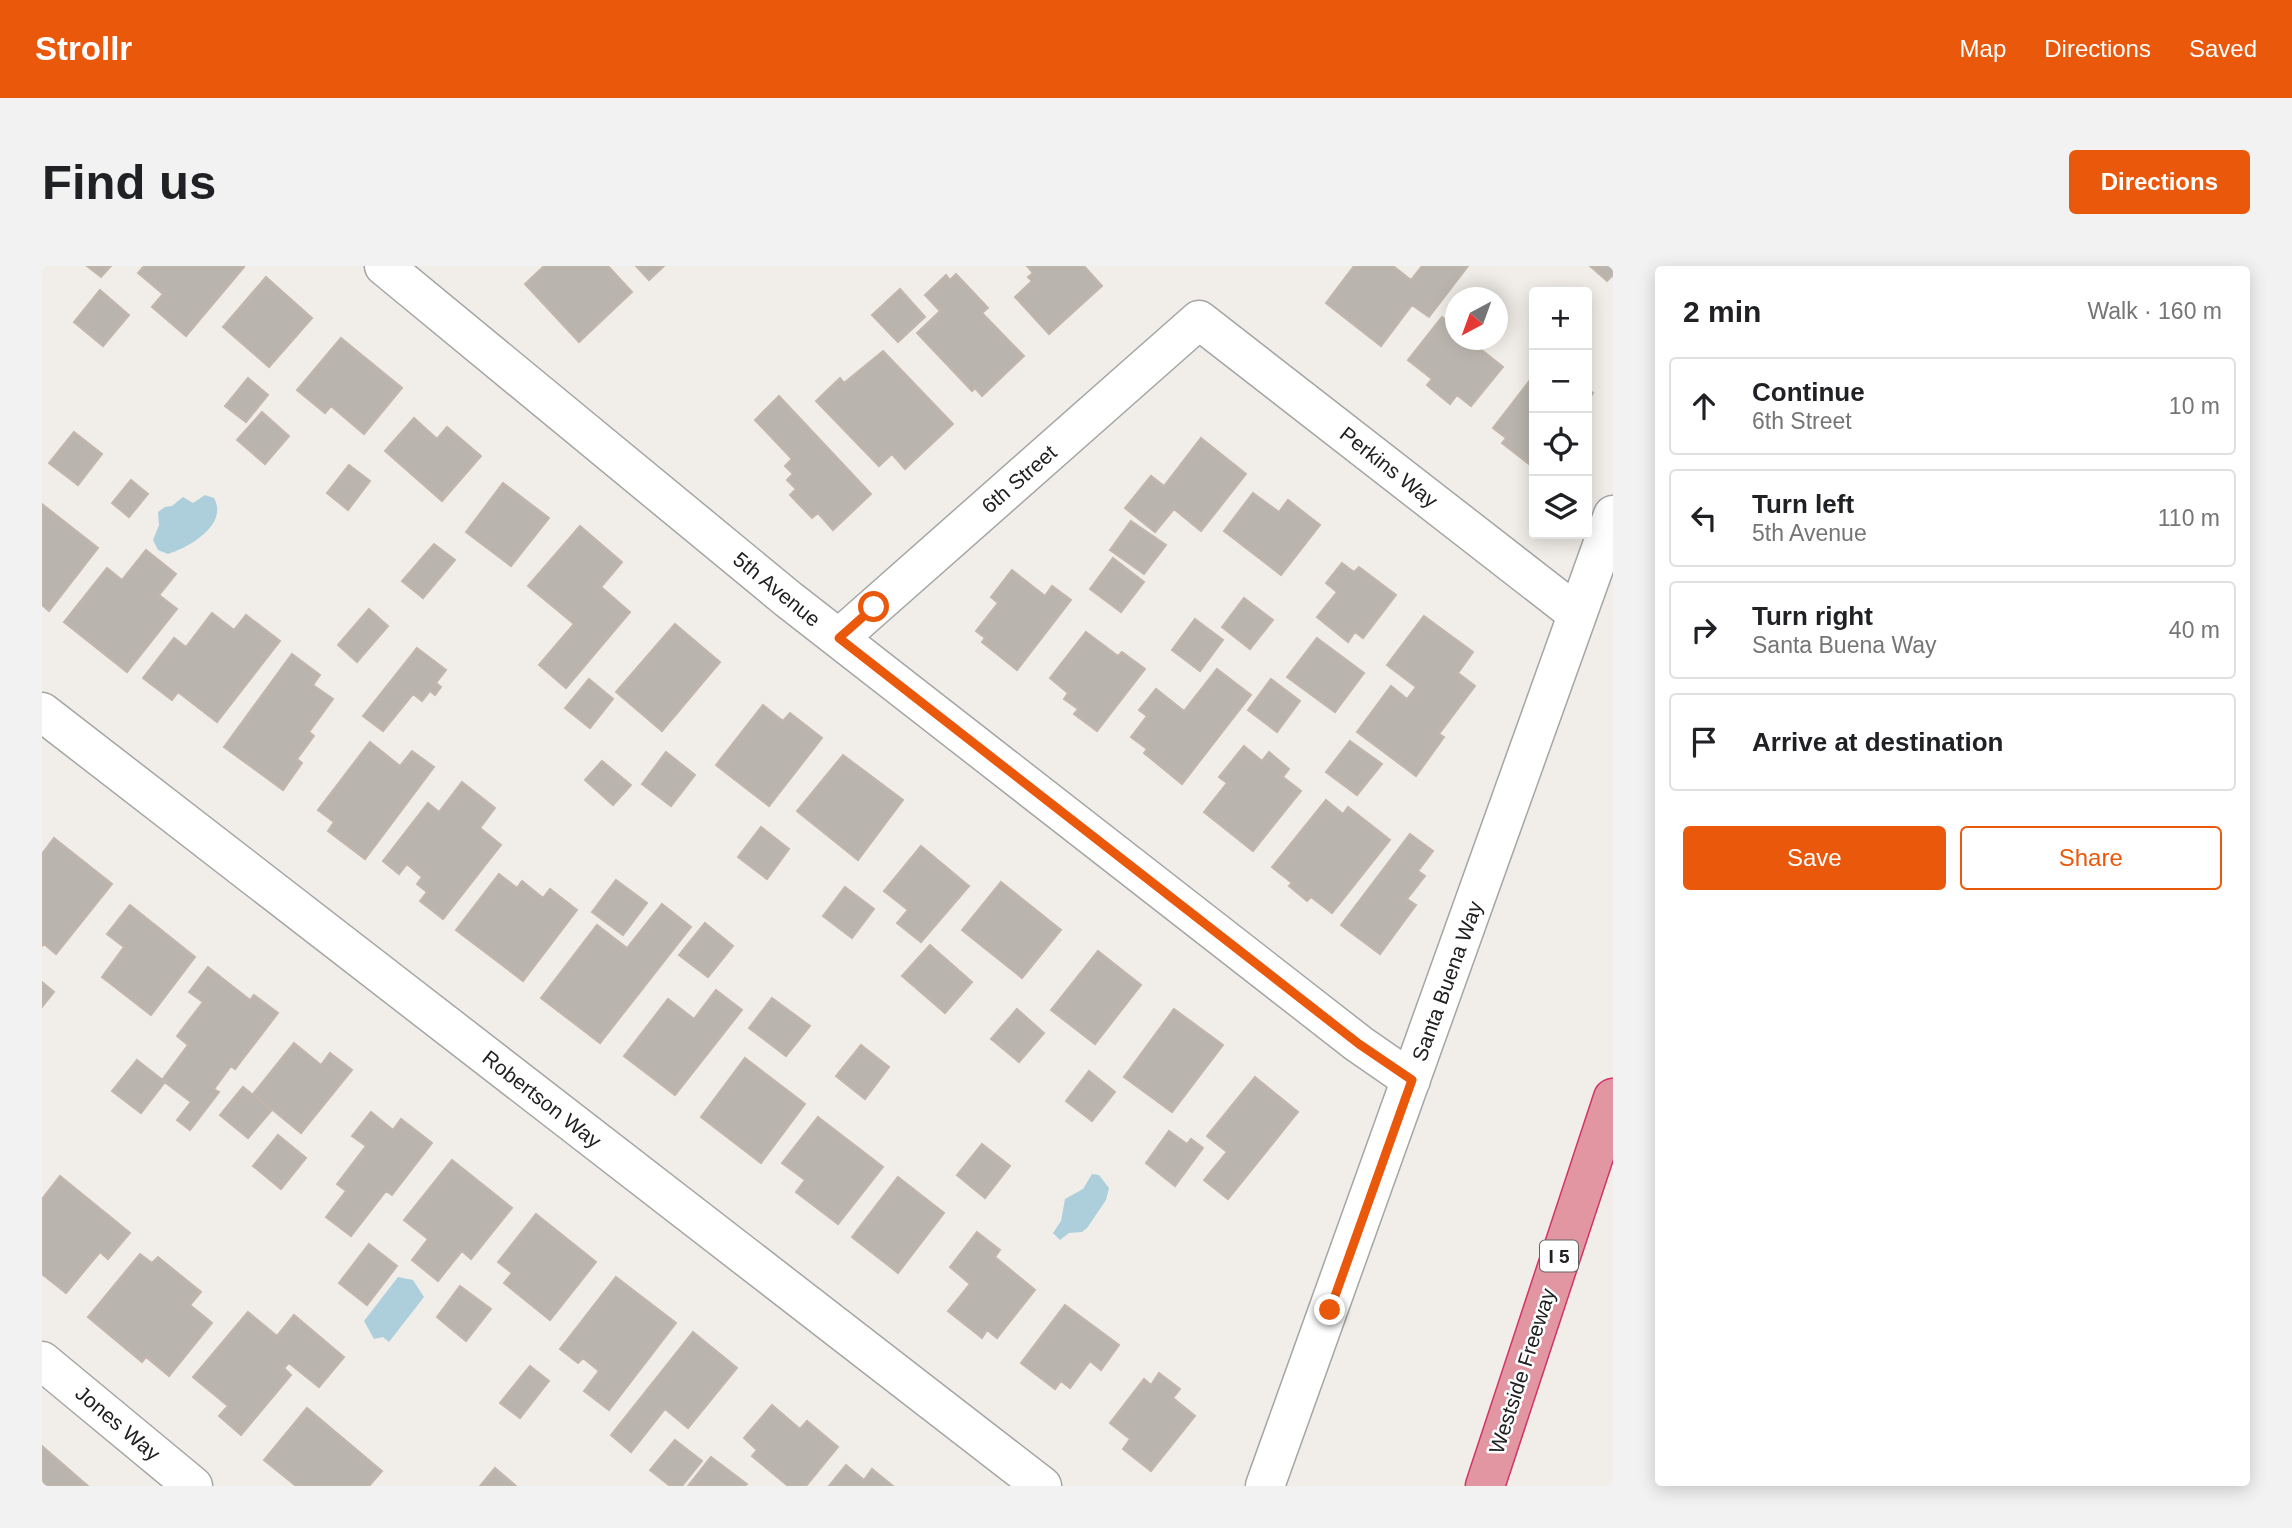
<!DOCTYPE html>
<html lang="en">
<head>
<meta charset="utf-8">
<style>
  body { margin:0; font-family:Arial,sans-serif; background:#f2f2f2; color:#202124 }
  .controls { position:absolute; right:21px; top:21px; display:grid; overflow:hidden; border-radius:7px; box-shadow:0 4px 18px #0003 }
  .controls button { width:63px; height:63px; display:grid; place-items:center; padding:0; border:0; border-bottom:2px solid #e0e0e0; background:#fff; color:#202124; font:35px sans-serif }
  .compass { position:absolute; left:1403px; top:21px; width:63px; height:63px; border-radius:50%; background:#fff; box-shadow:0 4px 18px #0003; rotate:221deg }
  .stop { position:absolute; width:21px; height:21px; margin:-16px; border:5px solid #ea580c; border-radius:50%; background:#fff }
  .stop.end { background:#ea580c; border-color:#fff; box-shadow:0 2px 7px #0008 }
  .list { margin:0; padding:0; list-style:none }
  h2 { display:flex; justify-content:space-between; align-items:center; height:91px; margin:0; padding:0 28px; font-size:30px }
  h2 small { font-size:23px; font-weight:400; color:#757577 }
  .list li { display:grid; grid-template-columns:46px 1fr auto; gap:21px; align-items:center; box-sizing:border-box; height:98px; margin:0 14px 14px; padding:0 14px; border:2px solid #e0e0e0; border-radius:7px }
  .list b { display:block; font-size:26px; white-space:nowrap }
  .list p { margin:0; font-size:23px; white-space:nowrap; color:#757577 }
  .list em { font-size:23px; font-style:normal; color:#757577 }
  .actions { display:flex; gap:14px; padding:21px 28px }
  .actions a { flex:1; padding:16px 0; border:2px solid #ea580c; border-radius:7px; text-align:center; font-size:24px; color:#ea580c }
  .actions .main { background:#ea580c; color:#fff }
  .icon { flex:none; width:38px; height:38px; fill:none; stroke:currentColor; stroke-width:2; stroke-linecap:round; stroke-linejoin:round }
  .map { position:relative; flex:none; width:1571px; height:1220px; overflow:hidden; border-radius:7px }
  header { display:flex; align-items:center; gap:42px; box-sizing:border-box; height:98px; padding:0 35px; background:#ea580c; color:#fff }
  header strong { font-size:33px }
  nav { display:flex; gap:38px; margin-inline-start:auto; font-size:24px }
  .intro { display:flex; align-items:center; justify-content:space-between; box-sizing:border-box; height:168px; padding:0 42px }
  h1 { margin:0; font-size:49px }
  .button { padding:18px 32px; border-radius:7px; background:#ea580c; color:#fff; font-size:24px; font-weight:700 }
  main { display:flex; gap:42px; padding:0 42px }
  aside { flex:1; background:#fff; border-radius:7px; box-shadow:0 4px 18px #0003 }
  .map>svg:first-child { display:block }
  .water { fill:#adcfdb }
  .building { fill:#bab4ae; stroke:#c2b6ac; stroke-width:2 }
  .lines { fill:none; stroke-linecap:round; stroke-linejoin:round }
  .minor-casing { stroke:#a5a5a5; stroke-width:41 }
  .motorway-casing { stroke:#d13465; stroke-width:41 }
  .minor { stroke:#fff; stroke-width:38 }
  .motorway { stroke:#e296a2; stroke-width:38 }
  .route { stroke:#ea580c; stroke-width:9 }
  .labels { text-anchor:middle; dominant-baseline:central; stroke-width:5; stroke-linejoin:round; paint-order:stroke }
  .shield { fill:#fff; stroke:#646464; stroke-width:2 }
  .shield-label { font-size:19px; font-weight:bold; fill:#212121 }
  .street-label { font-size:21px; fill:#212121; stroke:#fff }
</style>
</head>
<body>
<header>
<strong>Strollr</strong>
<nav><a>Map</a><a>Directions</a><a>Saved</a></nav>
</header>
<div class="intro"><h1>Find us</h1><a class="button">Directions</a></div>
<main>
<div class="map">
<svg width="1571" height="1220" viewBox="0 0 1571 1220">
  <rect width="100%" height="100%" fill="#f1eee9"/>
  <path class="water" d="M163,229L172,232C187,259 146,282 126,288L116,284L111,274L117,259L116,246L123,241L130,240L141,231L151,237Z
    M1050,908L1057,909L1067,922L1064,934L1045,962L1040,966L1027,967L1018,974L1011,967L1019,955L1023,933L1041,923Z
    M356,1011L371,1014L382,1031L347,1076L341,1071L332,1073L322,1055Z"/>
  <path class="building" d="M45,0H69L59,11Z
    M102,0H201L202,1L144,70L110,41L121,28L96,7Z
    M502,0H566L590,26L537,76L483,18Z
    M594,0H622L607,14Z
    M985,0H1042L1060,20L1007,68L973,31L990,15L986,11L991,7Z
    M1312,0H1351L1369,14L1380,0H1426L1387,51L1370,39L1339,80L1284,37Z
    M1548,0H1571V9L1565,15Z
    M914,8L946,42L940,47L982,90L940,130L933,122L930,125L875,67L898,45L883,29L904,9L908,14Z
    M224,11L270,52L227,101L181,61Z
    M858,23L883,51L856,76L830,49Z
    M58,24L87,49L61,80L32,56Z
    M1400,51L1414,62V74H1427L1461,101L1429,140L1415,129L1408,138L1385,119L1390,113L1366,94Z
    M299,72L360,122L322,168L289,140L283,147L255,124Z
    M841,85L911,158L863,203L850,188L837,200L774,135L798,112L802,117Z
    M1492,109V202L1460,177L1464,172L1451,162Z
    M206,112L226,129L204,156L183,140Z
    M1545,122L1551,127L1545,136Z
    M737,130L829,228L791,264L776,247L770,252L748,229L754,223L745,214L751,208L743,200L750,193L713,154Z
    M220,146L247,170L223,198L195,174Z
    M372,152L395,173L405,161L439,190L400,235L343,185Z
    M32,166L60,188L36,219L7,197Z
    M1159,172L1204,208L1159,265L1132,243L1113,266L1083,242L1109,210L1122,220Z
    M307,199L328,215L306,244L285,227Z
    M89,214L106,228L87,251L70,237Z
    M461,217L507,252L469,300L424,266Z
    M1211,227L1237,246L1246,234L1278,259L1239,309L1182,265Z
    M0,238L56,282L7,345L0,339Z
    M1089,255L1124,279L1102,308L1068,284Z
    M538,260L580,296L559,321L588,346L524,422L497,399L532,358L486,320Z
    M392,278L413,294L381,332L360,315Z
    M104,284L134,308L117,329L135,343L85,406L22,356L65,302L80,314Z
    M1071,292L1102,316L1079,346L1048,323Z
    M1300,297L1312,306L1317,301L1354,329L1321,372L1313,366L1306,376L1275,351L1295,326L1284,317Z
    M970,304L1003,330L1010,320L1029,334L975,404L940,376L943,372L934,365L956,337L949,331Z
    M1202,332L1231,354L1208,383L1180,361Z
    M327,343L346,360L315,396L296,379Z
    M170,347L192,364L204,349L238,375L175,456L136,426L130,434L101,412L132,372L144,381Z
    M1382,350L1431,386L1416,407L1433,420L1397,468L1402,471L1374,510L1315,466L1349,420L1365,433L1374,421L1345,399Z
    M1153,353L1181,374L1158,405L1130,384Z
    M633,358L678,396L620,465L574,426Z
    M1044,366L1076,390L1080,386L1103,403L1055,465L1032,448L1036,443L1022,433L1026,427L1008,412Z
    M1275,372L1322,407L1293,446L1245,411Z
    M375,382L404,404L394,417L399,421L393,429L388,425L380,435L371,428L341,465L321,450Z
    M250,388L278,409L271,419L291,433L267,466L272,470L255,493L260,497L241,524L182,481Z
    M1175,403L1209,429L1140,518L1102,487L1105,483L1089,471L1105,450L1097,444L1114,423L1142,445Z
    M547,413L571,433L548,462L523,442Z
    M1229,413L1258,435L1235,466L1206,444Z
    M721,439L741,455L748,447L780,472L727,540L674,499Z
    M1308,475L1340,498L1315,529L1284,506Z
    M328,476L358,500L370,485L392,501L323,593L286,565L292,556L276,544Z
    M1202,480L1220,495L1227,486L1247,503L1241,511L1259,525L1211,585L1162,546L1185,517L1177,511Z
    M624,486L653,509L629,540L600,518Z
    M801,489L861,534L816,594L755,545Z
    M560,495L589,519L571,539L543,514Z
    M420,516L453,542L438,562L459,579L401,653L378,635L385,626L375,618L380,611L365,598L357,608L341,595L386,537L397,546Z
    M1284,534L1301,548L1306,541L1348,574L1290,647L1269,631L1265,635L1247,620L1250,617L1230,601Z
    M719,561L747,583L725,613L696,591Z
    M1368,568L1391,585L1376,605L1383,610L1365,633L1374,639L1338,688L1299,659Z
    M12,572L70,618L14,688L2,678L0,680V588Z
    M879,580L927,620L879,676L855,657L866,644L842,625Z
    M457,608L475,622L480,615L501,632L508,623L535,644L481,715L414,664Z
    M574,614L605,637L581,669L550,646Z
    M959,616L1019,664L980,712L920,664Z
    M803,621L832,643L810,672L781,650Z
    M620,638L649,661L558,777L499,732L555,659L585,682Z
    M88,639L153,691L109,749L60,711L82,681L65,668Z
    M663,657L691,680L666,711L637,689Z
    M888,679L930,716L903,747L860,710Z
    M1056,685L1099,719L1053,778L1009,744Z
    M166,701L208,734L212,729L236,747L193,803L189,800L172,823L177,826L148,864L135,854L149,836L120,814L146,779L135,770L161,736L147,726Z
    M0,716L12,726L0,741Z
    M674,724L700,744L633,829L582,790L626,733L652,753Z
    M730,732L768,760L744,790L707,762Z
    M975,743L1002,767L977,796L949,773Z
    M1132,743L1181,779L1130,846L1082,811Z
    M252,777L279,799L288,787L310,804L259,867L211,828Z
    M819,779L847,801L823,833L794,810Z
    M703,792L763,838L719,897L659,851Z
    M95,794L123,816L99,847L70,825Z
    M1047,805L1073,826L1050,855L1024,835Z
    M1213,811L1256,846L1186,933L1162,914L1185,886L1165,870Z
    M201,821L230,844L206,872L178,849Z
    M329,846L351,864L359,853L390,877L350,929L344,925L309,970L284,951L304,925L295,918L324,880L310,870Z
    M776,851L841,901L796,958L754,926L763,914L740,897Z
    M1127,865L1145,878L1149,873L1161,882L1133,920L1104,897Z
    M236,869L264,892L239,923L211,900Z
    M940,878L968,900L943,932L915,909Z
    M410,894L470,942L429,993L420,985L396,1015L370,994L386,973L362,954Z
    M18,910L88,967L66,993L58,986L24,1027L0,1008V933Z
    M856,911L902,947L856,1007L810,971Z
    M494,948L554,996L508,1054L462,1017L470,1007L456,996Z
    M935,966L958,984L953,991L993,1024L955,1072L945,1064L940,1072L906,1045L928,1018L908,1001Z
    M327,978L355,1000L325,1039L297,1017Z
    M98,988L110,997L116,991L159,1026L148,1039L170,1057L127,1110L104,1091L100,1096L46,1051Z
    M574,1011L634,1057L567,1144L542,1125L557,1105L541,1092L536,1097L518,1083Z
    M418,1020L449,1043L424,1075L395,1051Z
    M1023,1039L1077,1079L1059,1104L1048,1095L1028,1122L1019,1115L1013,1123L979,1097Z
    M206,1046L235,1070L252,1049L302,1091L277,1121L247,1097L242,1102L249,1109L199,1169L177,1150L186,1140L151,1111Z
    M651,1066L695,1102L646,1162L623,1143L589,1186L569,1169Z
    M488,1100L507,1115L478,1152L458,1137Z
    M1117,1107L1138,1123L1131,1132L1153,1150L1109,1205L1081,1183L1088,1173L1068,1157L1102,1113L1109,1119Z
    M730,1139L758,1163L765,1155L796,1181L764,1220H746L710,1190L715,1184L702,1172Z
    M265,1142L340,1205L327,1220H254L222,1194Z
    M633,1174L660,1195L640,1220H628L608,1204Z
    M0,1180L46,1220H0Z
    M669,1191L705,1218L703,1220H646Z
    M804,1199L822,1214L830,1203L851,1220H787Z
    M453,1202L474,1220H438Z"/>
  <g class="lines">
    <g class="minor-casing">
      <path id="minor" d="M342,0L746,333L1317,778L1369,814
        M797,372L1157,54L1535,348
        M0,446L1000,1220
        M0,1095L151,1220
        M1223,1220L1571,249"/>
    </g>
    <g class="motorway-casing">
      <path id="motorway" d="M1443,1220L1571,832"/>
    </g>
    <use href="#minor" class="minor"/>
    <use href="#motorway" class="motorway"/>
  </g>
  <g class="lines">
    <path class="route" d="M832,341L797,372L1317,778L1370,814L1288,1044"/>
  </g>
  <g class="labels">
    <rect class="shield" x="1498" y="974.5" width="38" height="31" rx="5"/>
    <g class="shield-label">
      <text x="1517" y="990">I 5</text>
    </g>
    <g class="street-label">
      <text transform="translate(1347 201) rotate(38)">Perkins Way</text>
      <text transform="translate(977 213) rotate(-41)">6th Street</text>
      <text transform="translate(735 323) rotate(39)">5th Avenue</text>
      <text transform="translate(1405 715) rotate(-70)">Santa Buena Way</text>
      <text transform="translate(500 833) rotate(38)">Robertson Way</text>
      <text transform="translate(1480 1105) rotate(-72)">Westside Freeway</text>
      <text transform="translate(76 1157) rotate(40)">Jones Way</text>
    </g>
  </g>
</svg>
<div class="controls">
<button>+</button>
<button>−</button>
<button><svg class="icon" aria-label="locate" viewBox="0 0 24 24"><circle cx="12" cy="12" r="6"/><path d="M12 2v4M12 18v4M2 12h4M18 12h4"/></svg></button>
<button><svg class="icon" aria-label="layers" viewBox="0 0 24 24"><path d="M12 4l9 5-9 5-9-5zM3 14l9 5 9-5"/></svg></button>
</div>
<svg class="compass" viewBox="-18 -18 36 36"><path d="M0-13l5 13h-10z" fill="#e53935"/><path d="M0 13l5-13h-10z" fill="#757577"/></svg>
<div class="stop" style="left:832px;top:341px"></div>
<div class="stop end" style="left:1288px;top:1044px"></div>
</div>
<aside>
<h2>2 min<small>Walk · 160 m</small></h2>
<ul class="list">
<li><svg class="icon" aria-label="ahead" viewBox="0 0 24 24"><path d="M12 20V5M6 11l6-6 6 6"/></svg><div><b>Continue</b><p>6th Street</p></div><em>10 m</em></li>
<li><svg class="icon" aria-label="left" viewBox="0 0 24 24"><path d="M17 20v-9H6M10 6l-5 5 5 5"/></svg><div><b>Turn left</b><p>5th Avenue</p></div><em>110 m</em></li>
<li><svg class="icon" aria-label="right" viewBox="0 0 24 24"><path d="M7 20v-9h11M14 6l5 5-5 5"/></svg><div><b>Turn right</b><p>Santa Buena Way</p></div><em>40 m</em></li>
<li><svg class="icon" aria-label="arrive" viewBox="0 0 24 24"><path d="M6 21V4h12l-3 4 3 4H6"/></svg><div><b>Arrive at destination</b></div></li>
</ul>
<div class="actions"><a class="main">Save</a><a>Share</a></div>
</aside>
</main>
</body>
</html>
